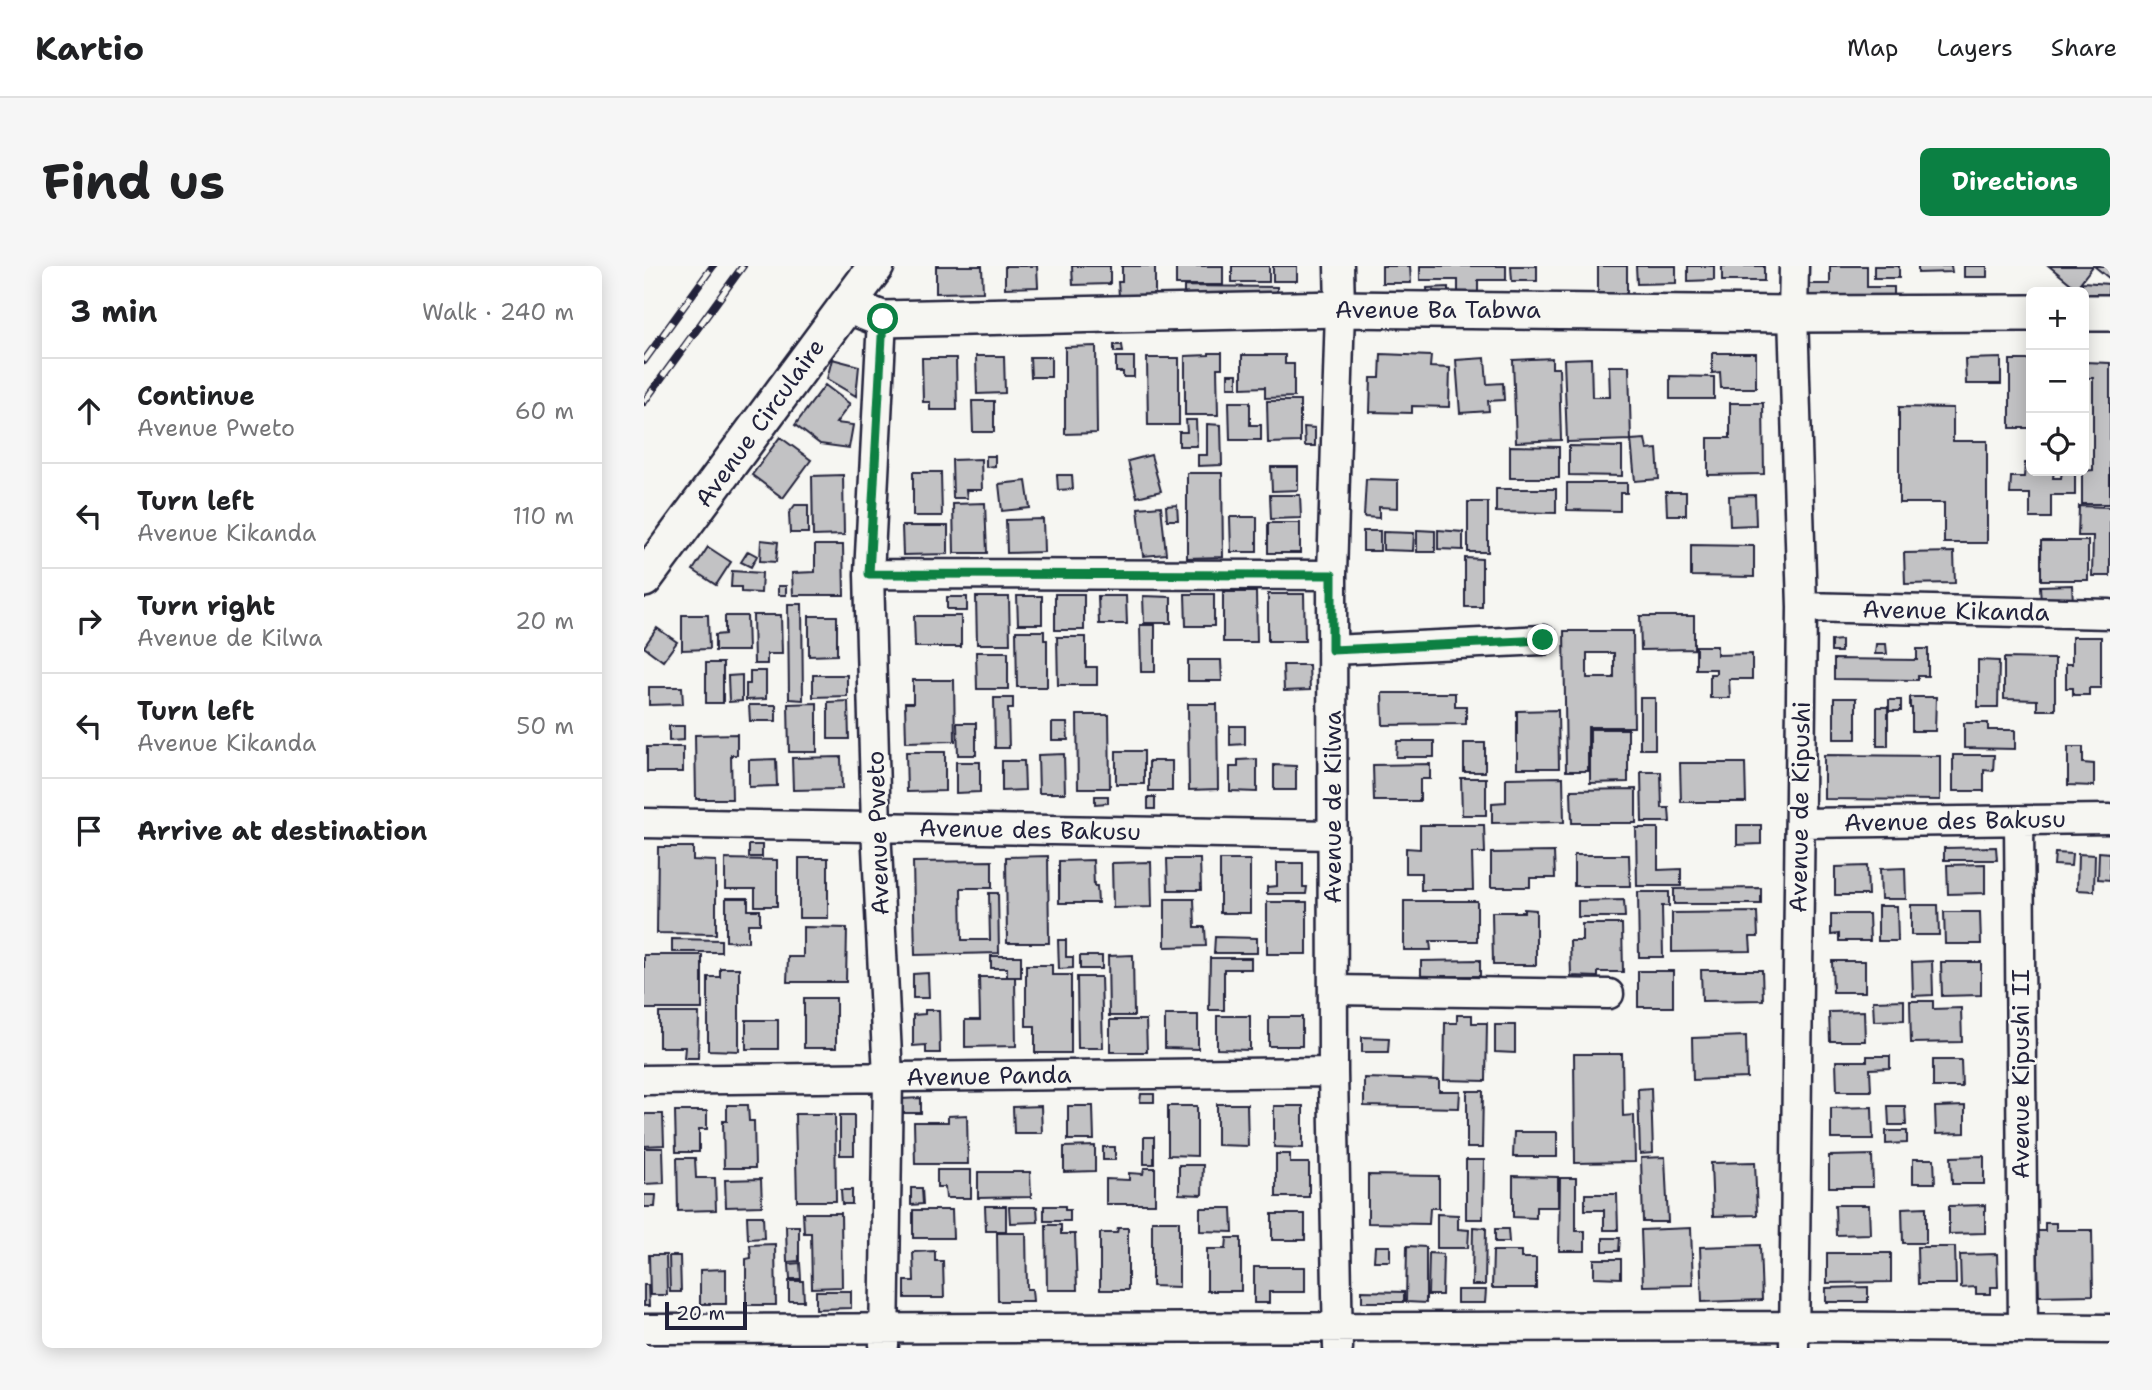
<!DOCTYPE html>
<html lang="en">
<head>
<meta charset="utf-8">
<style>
  body { margin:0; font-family:"Shantell Sans",sans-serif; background:#f6f6f6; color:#202124 }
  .controls { position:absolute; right:21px; top:21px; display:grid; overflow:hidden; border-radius:10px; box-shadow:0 4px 18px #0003 }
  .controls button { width:63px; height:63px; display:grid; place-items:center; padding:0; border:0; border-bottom:2px solid #e0e0e0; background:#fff; color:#202124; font:35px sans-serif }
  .scale { position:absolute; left:21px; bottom:18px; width:82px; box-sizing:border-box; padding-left:7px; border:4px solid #22223b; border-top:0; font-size:19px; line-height:24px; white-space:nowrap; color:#22223b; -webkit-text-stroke:5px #f6f6f2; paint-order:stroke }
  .stop { position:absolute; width:21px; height:21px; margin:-16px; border:5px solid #0b8043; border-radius:50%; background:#fff }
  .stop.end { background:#0b8043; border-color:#fff; box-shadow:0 2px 7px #0008 }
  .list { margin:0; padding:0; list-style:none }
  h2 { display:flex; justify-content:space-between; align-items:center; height:91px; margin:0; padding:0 28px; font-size:30px }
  h2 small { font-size:23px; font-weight:400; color:#757577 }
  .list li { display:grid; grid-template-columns:46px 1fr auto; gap:21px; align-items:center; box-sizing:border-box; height:105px; padding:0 28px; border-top:2px solid #e0e0e0 }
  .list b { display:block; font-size:26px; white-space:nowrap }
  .list p { margin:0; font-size:23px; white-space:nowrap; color:#757577 }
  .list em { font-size:23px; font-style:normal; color:#757577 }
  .icon { flex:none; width:38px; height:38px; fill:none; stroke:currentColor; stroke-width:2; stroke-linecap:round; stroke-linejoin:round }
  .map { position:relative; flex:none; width:1466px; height:1082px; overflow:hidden; border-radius:10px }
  header { display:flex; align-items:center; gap:42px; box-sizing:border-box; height:98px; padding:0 35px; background:#fff; border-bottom:2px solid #e0e0e0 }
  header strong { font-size:33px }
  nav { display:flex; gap:38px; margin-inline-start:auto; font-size:24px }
  .intro { display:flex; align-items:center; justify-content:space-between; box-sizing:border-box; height:168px; padding:0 42px }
  h1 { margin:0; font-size:49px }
  .button { padding:18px 32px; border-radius:10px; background:#0b8043; color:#fff; font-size:24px; font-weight:700 }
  main { display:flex; gap:42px; padding:0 42px }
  aside { flex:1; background:#fff; border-radius:10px; box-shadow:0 4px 18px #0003 }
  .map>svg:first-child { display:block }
  .building { fill:#c2c2c4; stroke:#22223b; stroke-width:2; fill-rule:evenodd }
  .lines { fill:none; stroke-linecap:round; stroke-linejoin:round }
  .minor-casing { stroke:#22223b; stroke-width:33 }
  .tertiary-casing { stroke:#22223b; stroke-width:40 }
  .minor { stroke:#f6f6f2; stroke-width:28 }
  .tertiary { stroke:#f6f6f2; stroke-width:35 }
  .rail-casing { stroke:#22223b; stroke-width:8 }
  .rail { stroke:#f6f6f2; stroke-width:5; stroke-dasharray:16; stroke-linecap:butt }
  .route { stroke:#0b8043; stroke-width:9 }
  .labels { text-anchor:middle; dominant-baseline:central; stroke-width:5; stroke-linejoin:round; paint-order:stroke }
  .street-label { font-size:24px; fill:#22223b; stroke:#f6f6f2 }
</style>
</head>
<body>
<header>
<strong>Kartio</strong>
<nav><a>Map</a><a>Layers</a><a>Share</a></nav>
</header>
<div class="intro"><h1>Find us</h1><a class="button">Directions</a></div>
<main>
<aside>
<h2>3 min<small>Walk · 240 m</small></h2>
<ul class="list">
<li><svg class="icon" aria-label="ahead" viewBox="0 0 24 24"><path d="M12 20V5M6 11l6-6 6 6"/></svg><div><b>Continue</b><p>Avenue Pweto</p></div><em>60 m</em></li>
<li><svg class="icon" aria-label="left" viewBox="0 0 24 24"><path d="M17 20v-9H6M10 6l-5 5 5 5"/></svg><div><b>Turn left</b><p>Avenue Kikanda</p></div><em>110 m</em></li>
<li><svg class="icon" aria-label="right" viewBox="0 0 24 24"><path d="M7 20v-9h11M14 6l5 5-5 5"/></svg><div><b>Turn right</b><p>Avenue de Kilwa</p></div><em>20 m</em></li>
<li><svg class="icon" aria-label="left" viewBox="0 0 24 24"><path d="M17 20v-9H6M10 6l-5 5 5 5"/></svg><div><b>Turn left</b><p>Avenue Kikanda</p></div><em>50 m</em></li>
<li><svg class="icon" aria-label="arrive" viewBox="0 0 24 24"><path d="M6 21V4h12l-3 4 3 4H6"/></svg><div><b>Arrive at destination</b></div></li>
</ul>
</aside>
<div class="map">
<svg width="1466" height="1082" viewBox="0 0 1466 1082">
  <rect width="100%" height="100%" fill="#f6f6f2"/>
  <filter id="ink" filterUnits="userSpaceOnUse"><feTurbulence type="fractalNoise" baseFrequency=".0143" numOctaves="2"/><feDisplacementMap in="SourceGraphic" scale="14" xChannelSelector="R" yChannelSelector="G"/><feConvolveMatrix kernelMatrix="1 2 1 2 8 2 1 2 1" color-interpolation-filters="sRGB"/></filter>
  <g filter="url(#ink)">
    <path class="building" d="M292,0H338L339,26L292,27Z
      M361,0H393L394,21L361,22Z
      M428,0H466V18L429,19Z
      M478,0H511V30H475L474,16H478Z
      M532,0H579V19H532Z
      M588,0H625V16H588Z
      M629,0H653V15H629Z
      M738,0H766L767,17H738Z
      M776,0H862V14H834V31L784,39L783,22L804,21V29H814V14H776Z
      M867,0H893V15H868Z
      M954,0H983V31H954Z
      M992,0H1032V17L993,18Z
      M1044,0H1070V14L1044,15Z
      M1078,0H1120V15H1078Z
      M1186,0H1223V21H1250V38H1162V18H1186Z
      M1230,0H1255V12H1230Z
      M1274,0H1307L1308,6L1274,7Z
      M1320,0H1343V11H1320Z
      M1405,0H1449L1432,22Z
      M1450,0H1466V13Z
      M1438,16L1465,18L1463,36L1440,34V26H1437Z
      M540,20L633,21V36H540Z
      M470,79H478L479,86H470Z
      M452,80L453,167L421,168V81Z
      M565,87H578V102H573L574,149H541V90L565,89Z
      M1068,87H1112V122H1077L1076,106L1068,107Z
      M737,88L787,90L786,101L806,102L805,141L768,140V147L726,146L727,112H736Z
      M598,89H641V98H650V131L621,132V121L598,122Z
      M332,90H360L361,127L333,128Z
      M386,91H407V111H387Z
      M472,91H490V111H479V106H472Z
      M278,92H312L313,144H286V136H279Z
      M503,92H535V159H504Z
      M841,92L843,118L859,117L860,134L844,135L845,145L816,147L812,94Z
      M908,92V102H915L917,174L872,176L869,94Z
      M947,92L948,131H966L965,100H985L987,174L923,176L920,93Z
      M1357,92V118H1322L1321,93Z
      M188,93L215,100L212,130L183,113Z
      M1366,94H1387V162H1366Z
      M1440,96L1466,97V238H1438V205L1449,204V112H1440Z
      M584,108H593V121H584Z
      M1026,110L1070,111V133H1026Z
      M181,119L206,138L192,157L209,159L205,182L176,178L151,159Z
      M328,135H350V166H329Z
      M623,135H656V176L624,177Z
      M585,136H606V159H617V174H586Z
      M1086,137H1119L1120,208L1064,209V172H1086Z
      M1255,141L1309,142V175H1343V277H1300V237H1255Z
      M542,154H552L553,180H535V166H543Z
      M563,158L577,159L578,199L554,200V189H563Z
      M660,161L671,162V180H661Z
      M136,171L167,194L139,232L108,209Z
      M1001,173L1003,184L1013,183L1015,213L991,215L987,174Z
      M866,180L915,181V212H866Z
      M925,180L978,181V210L925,209Z
      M507,189L517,225L493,231L484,195Z
      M342,190H351V200L342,201Z
      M337,193L338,224H322L323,232H309L308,194Z
      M1381,197H1387V205H1410L1409,212H1417L1418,205H1431V229H1407V252H1386V228H1366L1367,211H1380Z
      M627,201H654V224L628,225Z
      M269,206H297L298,250H269Z
      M543,207H578L579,291L543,292Z
      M199,209L200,269L169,270L168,210Z
      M413,209H428L429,223L414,224Z
      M722,213L754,214V242L735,241V252L720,251Z
      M382,215L386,242L358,245L355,218Z
      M923,217H983V227H976V245L923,244Z
      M852,223H912V247L852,246Z
      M1022,226H1042V249H1023Z
      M626,229H656L657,252L627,253Z
      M1111,229L1112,259L1086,260L1085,230Z
      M824,236H844V286H824Z
      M341,237L343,287H310L309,238Z
      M151,239H164V267H146L145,247Z
      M533,239L534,254H523L522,240Z
      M517,240L522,288L499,290L494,242Z
      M1435,240L1466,241V310H1448L1449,270H1434Z
      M586,251H613V286H587Z
      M399,253L400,286L363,287L362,254Z
      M624,257H656V287H624Z
      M258,260H304V288L259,289Z
      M773,264L791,265V286H773Z
      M794,264L819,266V284L794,283Z
      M719,265H736V285H719Z
      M739,266L770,267L769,285L739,284Z
      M117,274L134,276L132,296L116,295Z
      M1397,275H1444V314H1397Z
      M171,279H199L200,329H149L148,307L171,306Z
      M1047,279L1110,280V311L1047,310Z
      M64,281L87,296L72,319L49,304Z
      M104,285L113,290L107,301L97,296Z
      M1310,286L1311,317L1261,318L1260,287Z
      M821,292L838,293V341H821Z
      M88,305L118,307L117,327L97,326V321H87Z
      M1428,319L1429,336L1397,338L1396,320Z
      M134,320H142V329H134Z
      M579,326H612L613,376H579Z
      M411,328H440V364H411Z
      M541,328H570V360H542Z
      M624,328H660L661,375H624Z
      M373,330H398V358H374Z
      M454,330H482L483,358H455Z
      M499,330L527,331V357H500Z
      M303,331H323V345H311V343H303Z
      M332,331H365L366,378H333Z
      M144,338H158L159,434L145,433Z
      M38,349H64L65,383L38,384Z
      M109,349H137L138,388H123V398H110Z
      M81,350H103L104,385H71V369L81,368Z
      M165,350H193V389L165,390Z
      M270,350H317V381H271Z
      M996,350H1050V383L997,384Z
      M496,359H511V406H497Z
      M13,362L33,376L19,395L0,381Z
      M372,365H400V374H403V421H373Z
      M920,365H989L990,461H944V505H922ZM943,387H970V412H943Z
      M413,371H442V401H453V419H414Z
      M1428,371H1457V422H1445V429H1429V422H1422V398H1428Z
      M1197,374V386H1187V375Z
      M1232,378H1242L1243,388H1231Z
      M1052,380H1073V389L1108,388V413H1085L1086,432H1066V408H1072V403H1052Z
      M1273,383H1284V410H1274V414L1190,413V393L1273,394Z
      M332,386H364V423H333Z
      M1360,392L1411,393V444H1393V434L1360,433Z
      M544,394H577L578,415H544Z
      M1334,394L1355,395L1354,441H1334Z
      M62,397H79V437H62Z
      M639,399H665L666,424L640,425Z
      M106,405H122V433L102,434V418H106Z
      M98,409V435L85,436L84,410Z
      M169,409H203V430L169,431Z
      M269,414H310L311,475L262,476L261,437H269Z
      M5,421H38L39,438L5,439Z
      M738,427H811V440H822V458L739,459Z
      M1266,431H1292L1291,465H1268V442H1266Z
      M350,432H369V443H364L365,482H351Z
      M996,432H1011V483H996Z
      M1190,432H1212V473H1190Z
      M1245,434H1257V445H1245Z
      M204,435L205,473H184V436Z
      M173,437V486H145L144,438Z
      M544,438H573L574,523L545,524Z
      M105,439H132V455H106Z
      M1233,441H1244V480H1233Z
      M914,444L915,502H873V445Z
      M433,449H465L466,522H434Z
      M313,457H332V489H314Z
      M408,457H423L424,474H408Z
      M1320,457H1344V464H1371V483L1320,482Z
      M25,460H40V474L25,475Z
      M586,460H601V478L586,479Z
      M946,463H984V516L946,517Z
      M93,468V489H87L88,533H52L51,469Z
      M753,475H790V491H752Z
      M820,477H841V506H820Z
      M3,481H39V506H3Z
      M1424,481H1439V497L1450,498V520L1424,519Z
      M472,485H500V518H472Z
      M262,486H301V525L263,526Z
      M420,488L421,527H395L394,489Z
      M1180,489L1296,490V534L1180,533Z
      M1309,489H1350L1349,505L1340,504V525H1309Z
      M197,491L198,523L149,524L148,492Z
      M132,493L133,520L105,521V494Z
      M613,493V526L586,525V501H594V494Z
      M358,495H380L381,524L358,525Z
      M505,495H528V525H505Z
      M312,496H336V526L312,527Z
      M1036,497H1101L1102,536H1037Z
      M786,498V513H776V535H730L729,499Z
      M630,499L652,500V524H630Z
      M997,506H1017L1018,542H1025L1026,556H998Z
      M919,511L920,556L848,557V537L862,536V512Z
      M817,512H842V549H818Z
      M992,523V557H928L927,524Z
      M451,530H464V537L451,538Z
      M504,531H511V543H504Z
      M776,559H840L841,587H828L829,624H777V607H762V582L776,583Z
      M1093,559H1117V578L1093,579Z
      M992,562H1014V604L1037,603V620H993Z
      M105,579H118V591H105Z
      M14,581H49V594L72,595V668L13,667Z
      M1352,581L1353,594H1300V582Z
      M910,586L911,612H886V621H847V587Z
      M1455,586L1466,587V614L1454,613Z
      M1411,587L1428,588L1427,600L1410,599Z
      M1434,588L1451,589L1450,625L1433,624Z
      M930,589H985L986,620H930Z
      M404,590L405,677H363L362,591Z
      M155,592H184V652H155Z
      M81,593L133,594V640H111V623H81Z
      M523,593H556L557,624H524Z
      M449,594L450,620H453L454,637H415V595Z
      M576,594H606V647H576Z
      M348,595V622H317L318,674H346L345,627H354L355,687L271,689L269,596Z
      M507,596L508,641L469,642L468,597Z
      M633,597H659V621H663L662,628H623V621L633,620Z
      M1341,598V627L1304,628L1303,599Z
      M1223,600L1224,629H1191V601Z
      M1261,602L1262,633H1237L1236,603Z
      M1117,622V638H1030V623Z
      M994,626H1025V640H1018L1019,691H995Z
      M82,632H104V644H116V658H104V676L82,675Z
      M521,633H550L551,661H561L562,680L521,681Z
      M980,634L981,651H934V635Z
      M760,635H833V675H786L787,684H760Z
      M623,636H663V688H623Z
      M1267,639H1294L1295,669H1267Z
      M1234,640H1253L1254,675H1234Z
      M880,643L892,644V699H849L848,646H880Z
      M1113,646L1114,671H1106L1107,685L1028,686V647Z
      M1300,646H1336L1337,678H1301Z
      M1187,648H1225L1226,675H1195V668L1187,669Z
      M938,658H978L979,706H954V711L927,710L926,675H938Z
      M159,661L203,662L202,716H143L144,691H159Z
      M571,671L613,672V687H570Z
      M28,673L77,674V686H28Z
      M414,674H422V691H429V702L415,703Z
      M0,689H58V743H0Z
      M489,689L490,750H465L464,690Z
      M347,690H377V711H363V702H347Z
      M436,690H458V703H436Z
      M566,692H607V703H580V744H565Z
      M836,694V710H777V695Z
      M1188,695H1221V726H1189Z
      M1288,695L1289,729L1269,730L1268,696Z
      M1297,696H1337V729L1298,730Z
      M382,699H408V709H427V787H391V760H382Z
      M76,702H95V785L64,784V711H76Z
      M1057,704H1118L1119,734L1058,735Z
      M994,705H1029V741H994Z
      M284,707L285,732H269V708Z
      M335,711H371L372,780L321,781V754H336Z
      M433,711H457L459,782H434Z
      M160,732H192V782H160Z
      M1260,734V754L1230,755L1229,735Z
      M1266,735H1289V743L1317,742L1318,776L1267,777Z
      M281,744H295L296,787H282V779L269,780V749L281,748Z
      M1220,745L1221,775H1186L1185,746Z
      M15,747H55L54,792H40L41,781H15Z
      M521,749H554V783L521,782Z
      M813,749H828V757H843L842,815L800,814L801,757H813Z
      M573,750H606V784L573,783Z
      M625,751H658V780H625Z
      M102,754H134V783H102Z
      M466,754H502L503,786H466Z
      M851,759H871V787L851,786Z
      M1102,770L1103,812L1049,814L1048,772Z
      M718,771L745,772L744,786H718Z
      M930,788H978L979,850L990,849L991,896L931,897Z
      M1223,790H1246V802L1226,803L1227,825H1193L1192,795H1223Z
      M1289,794H1317L1318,821H1289Z
      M720,812L795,814V825H816L815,842L720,840Z
      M1007,822L1009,887L996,888L994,823Z
      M823,825H839L838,882H823Z
      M497,828H510V836H496Z
      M277,832V847H257V833Z
      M573,838H603L604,880L573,879Z
      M83,839H104L105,855H110L111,902H80L79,855H83Z
      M397,840L398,867H370L369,841Z
      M424,840H449L450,874H424Z
      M524,840H553V890L524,889Z
      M630,840H659V882L630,881Z
      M1244,840H1261L1262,859H1245Z
      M1321,840V867L1292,868L1291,841Z
      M1228,841L1229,873H1187V842Z
      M31,845H63V863H55V886H32Z
      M0,848H19L20,879L0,880Z
      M151,848H191L192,935H153Z
      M196,849H210V889H196Z
      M323,849L324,898H271L270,856H304V850Z
      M1242,865H1263V877L1242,878Z
      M870,866H913V891H869Z
      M500,871H510V898H500Z
      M451,880V905L420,906V881Z
      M459,881H471V894H459Z
      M0,882H19L20,917L0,918Z
      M632,888H646V897H665V931H632Z
      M1228,889L1229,921H1185V890Z
      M1340,890V918H1308L1307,891Z
      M1021,891L1024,956H999L997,892Z
      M33,892H51L52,912H71L72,944L34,945Z
      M1269,893H1290L1291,917H1269Z
      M822,894H840L839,953H822Z
      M1111,896L1113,949L1069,950L1067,897Z
      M535,899H559L558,929L535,928Z
      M500,902H511V938H462V913L485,914V907L499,908Z
      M293,904H327V932H302L301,921H293Z
      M334,906H386L387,931L334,932Z
      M724,909L795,910V942H786L785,958L724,957Z
      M869,910L914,911V941H892V952L869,951Z
      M916,912H932V965H941V985H915Z
      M117,913L118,940L82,941L81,914Z
      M267,922H278L279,938L267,939Z
      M197,924H208V938H198Z
      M941,928H973L974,964H960V944H941Z
      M0,929H12L11,941H0Z
      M1191,939H1225L1226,968L1192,969Z
      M1341,939V967L1305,968V940Z
      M341,940H362V965H342Z
      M400,940H421V944H426V955H400Z
      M365,941H393L394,956L366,957Z
      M1282,941V977H1259L1258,942Z
      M556,942H588L589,966L556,965Z
      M269,944H308L309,972H269Z
      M159,947H197L198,1021L168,1022L167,967H160Z
      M628,948H661V974H628Z
      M793,948L814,949V963L825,964L824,982H793Z
      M103,950H119L120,972L104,973Z
      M508,955H535V1021L508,1020Z
      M1401,957H1412V964H1448L1449,1029L1395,1030L1393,965H1401Z
      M402,959H417V968H431L433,1024H403Z
      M142,960H155V995L143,996Z
      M829,961L842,962L841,1019H828Z
      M474,962H484V1024H456V967H473Z
      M1047,962L1049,1019L999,1020L997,964Z
      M851,963H864L865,976H851Z
      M353,967H382L383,1023H388L389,1035H354Z
      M583,972H597V1025H563V983H582Z
      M959,972H976L975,985H959Z
      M131,978L132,1039H102V993L107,992L106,979Z
      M1116,979L1118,1034L1058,1036L1056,981Z
      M731,980H746V995H730Z
      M763,980L782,981V1037L762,1036Z
      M1273,981H1311L1312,1018H1274Z
      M291,985V995H299L300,1032H261V1015H270L269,986Z
      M849,985H877V992H892V1022H848Z
      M785,987L799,988L798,1029H784Z
      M1183,987H1247V1016L1183,1017Z
      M1353,988L1354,1021H1347V1028H1332V1021L1317,1022L1316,989Z
      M5,989H22L23,1029H6Z
      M25,990H36L37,1026H26Z
      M950,993H977V1012L950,1011Z
      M156,997L157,1013H146L145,998Z
      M610,1001H661V1026H625V1037H610Z
      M82,1003V1038H56V1004Z
      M145,1015H159L160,1035H145Z
      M0,1019H4L5,1040H0Z
      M1224,1021V1036H1182V1022Z
      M813,1024H842L841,1037H813Z
      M172,1025H207V1042L172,1043Z
      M718,1025L760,1026V1036H718Z"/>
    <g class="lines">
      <g class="minor-casing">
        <path id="minor" d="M1150,0L1149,48L1158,341L1150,1082
          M238,53L225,308L232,561L244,811L240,1079
          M225,308L688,309
          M1158,341L1466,348
          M688,384L899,374
          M1375,555L1379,1061
          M0,557L689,569
          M1156,557L1466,553
          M689,724L965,728
          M0,814L689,806
          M0,1063L1150,1060L1466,1063
          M694,1082L689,806L688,309L696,43L695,0"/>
      </g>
      <g class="tertiary-casing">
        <path id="tertiary" d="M203,39L238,53L696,43L1149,48L1387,47
          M1440,47H1466
          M0,313L232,0"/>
      </g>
      <use href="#minor" class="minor"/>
      <use href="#tertiary" class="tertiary"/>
      <g class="rail-casing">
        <path id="rail" d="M0,95L69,0
          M0,136L99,0"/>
      </g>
      <use href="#rail" class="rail"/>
    </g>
  </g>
  <g class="lines" filter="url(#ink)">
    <path class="route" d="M239,53L225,308L688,309V384L899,374"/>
  </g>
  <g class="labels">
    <g class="street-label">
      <text x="794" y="44">Avenue Ba Tabwa</text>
      <text transform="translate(116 157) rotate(-54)">Avenue Circulaire</text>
      <text transform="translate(1312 345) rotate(1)">Avenue Kikanda</text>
      <text transform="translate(689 541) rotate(-90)">Avenue de Kilwa</text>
      <text transform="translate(1156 541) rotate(-89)">Avenue de Kipushi</text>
      <text transform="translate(1311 555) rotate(-1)">Avenue des Bakusu</text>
      <text transform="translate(386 564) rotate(1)">Avenue des Bakusu</text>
      <text transform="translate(234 567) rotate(-92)">Avenue Pweto</text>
      <text transform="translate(1377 808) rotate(-90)">Avenue Kipushi II</text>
      <text transform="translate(345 810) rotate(-1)">Avenue Panda</text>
    </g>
  </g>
</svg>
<div class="controls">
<button>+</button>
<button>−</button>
<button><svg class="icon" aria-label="locate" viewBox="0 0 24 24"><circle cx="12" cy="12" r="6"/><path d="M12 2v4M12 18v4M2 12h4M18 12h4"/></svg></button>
</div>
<div class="scale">20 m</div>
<div class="stop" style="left:239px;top:53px"></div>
<div class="stop end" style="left:899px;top:374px"></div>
</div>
</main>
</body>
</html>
